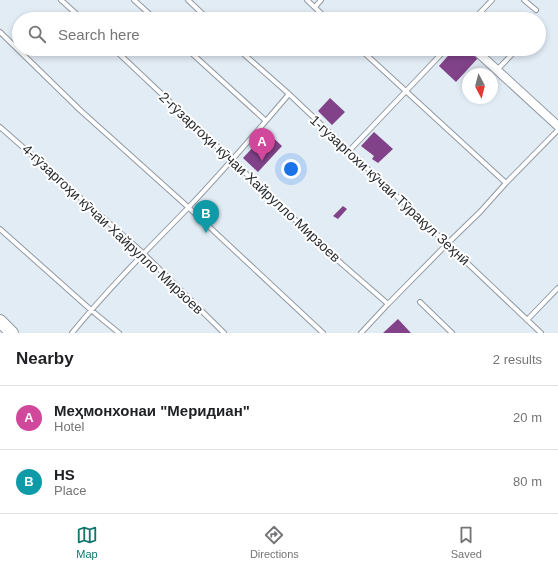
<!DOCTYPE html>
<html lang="en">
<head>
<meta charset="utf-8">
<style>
  body { margin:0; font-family:Helvetica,sans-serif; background:#f2f2f2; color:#202124 }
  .compass { position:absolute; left:462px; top:68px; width:36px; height:36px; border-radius:50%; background:#fff; box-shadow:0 2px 6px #0003; rotate:173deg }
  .you { position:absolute; left:291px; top:169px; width:14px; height:14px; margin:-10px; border:3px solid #fff; border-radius:50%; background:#1a73e8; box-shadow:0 0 0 6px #1a73e833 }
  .badge { display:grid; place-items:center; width:26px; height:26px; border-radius:50%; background:#0f766e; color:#fff; font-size:13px; font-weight:700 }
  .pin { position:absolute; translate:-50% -33px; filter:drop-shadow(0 1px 2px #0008) }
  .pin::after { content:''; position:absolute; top:21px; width:14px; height:12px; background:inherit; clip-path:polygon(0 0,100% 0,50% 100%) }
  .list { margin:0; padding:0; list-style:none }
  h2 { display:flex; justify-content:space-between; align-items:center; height:52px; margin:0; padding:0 16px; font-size:17px }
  h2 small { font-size:13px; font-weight:400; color:#757577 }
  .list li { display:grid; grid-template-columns:26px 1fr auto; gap:12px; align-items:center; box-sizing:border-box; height:64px; padding:0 16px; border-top:1px solid #e0e0e0 }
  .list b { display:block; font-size:15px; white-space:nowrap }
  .list p { margin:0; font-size:13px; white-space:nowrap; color:#757577 }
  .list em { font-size:13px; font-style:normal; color:#757577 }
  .icon { flex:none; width:22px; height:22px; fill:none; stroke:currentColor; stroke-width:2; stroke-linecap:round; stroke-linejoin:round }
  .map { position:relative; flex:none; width:558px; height:333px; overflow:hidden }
  .search { position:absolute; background:#fff; box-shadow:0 2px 6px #0003; left:12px; right:12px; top:12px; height:44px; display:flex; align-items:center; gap:10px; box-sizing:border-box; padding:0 14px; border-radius:22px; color:#757577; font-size:15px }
  .sheet { height:180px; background:#fff }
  nav { display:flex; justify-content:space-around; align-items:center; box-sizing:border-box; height:56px; border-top:1px solid #e0e0e0; background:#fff; font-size:11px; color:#757577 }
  nav a { display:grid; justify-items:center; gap:2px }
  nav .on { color:#0f766e }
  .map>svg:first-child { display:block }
  .building { fill:#814289 }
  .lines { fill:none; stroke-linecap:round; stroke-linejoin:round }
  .lane-casing { stroke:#9199a2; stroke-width:6 }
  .street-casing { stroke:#9199a2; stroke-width:10 }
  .secondary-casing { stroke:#9199a2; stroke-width:14 }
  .lane { stroke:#fff; stroke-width:4 }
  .street { stroke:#fff; stroke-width:8 }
  .secondary { stroke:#fff; stroke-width:12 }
  .labels { text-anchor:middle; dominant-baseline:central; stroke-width:4; stroke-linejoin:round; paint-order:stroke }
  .street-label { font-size:14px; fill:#282b2f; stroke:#fff }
</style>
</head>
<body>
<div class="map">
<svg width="558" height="333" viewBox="0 0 558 333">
  <rect width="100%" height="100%" fill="#e2ecf5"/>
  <path class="building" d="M454,49H468L478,58L456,82L439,66Z
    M330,98L345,112L332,125L318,111Z
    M267,132L282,146L258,172L243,158Z
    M374,132L393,149L378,163L372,159L374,156L361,146Z
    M343,206L347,209L338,219L333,216Z
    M398,319L411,333H383Z"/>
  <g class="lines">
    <g class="lane-casing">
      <path id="lane" d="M61,0L82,19
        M134,0L155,19
        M188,0L208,19
        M307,0L327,19
        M524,0L536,10
        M315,7L321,0
        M474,19L492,0
        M0,32L80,110L188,207L323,333
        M114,49L342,264L388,304
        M187,49L266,121
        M238,49L289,94L541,333
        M360,49L506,183
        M497,70L517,49
        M0,127L143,253L224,333
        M349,151L446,49
        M0,229L91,310L119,333
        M420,302L452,333
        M527,320L558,288
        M72,333C108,289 148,249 188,208C223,171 256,133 289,94
        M361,333L388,304L447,244L480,212L506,183L558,130"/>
    </g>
    <g class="street-casing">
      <path id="street" d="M474,49L558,126"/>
    </g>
    <g class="secondary-casing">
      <path id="secondary" d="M0,321L12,333"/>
    </g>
    <use href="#lane" class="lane"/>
    <use href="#street" class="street"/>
    <use href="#secondary" class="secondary"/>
  </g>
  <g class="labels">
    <g class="street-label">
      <text transform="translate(250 177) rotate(43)">2-гӯзаргоҳи кӯчаи Хайрулло Мирзоев</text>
      <text transform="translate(390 190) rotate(43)">1-гузаргохи кӯчаи Тӯрақул Зеҳнӣ</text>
      <text transform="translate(113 229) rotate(43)">4-гӯзаргоҳи кӯчаи Хайрулло Мирзоев</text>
    </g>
  </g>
</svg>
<svg class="compass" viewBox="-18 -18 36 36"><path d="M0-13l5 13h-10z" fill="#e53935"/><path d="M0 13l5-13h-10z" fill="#757577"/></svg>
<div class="you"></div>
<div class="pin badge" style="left:262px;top:161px;background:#d1479c">A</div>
<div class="pin badge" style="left:206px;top:233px;background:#0f9aa8">B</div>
<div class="search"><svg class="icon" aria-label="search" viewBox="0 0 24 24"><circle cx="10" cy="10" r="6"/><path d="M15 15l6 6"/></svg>Search here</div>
</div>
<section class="sheet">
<h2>Nearby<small>2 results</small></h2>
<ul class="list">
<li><span class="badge" style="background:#d1479c">A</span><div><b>Меҳмонхонаи &quot;Меридиан&quot;</b><p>Hotel</p></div><em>20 m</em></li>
<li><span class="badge" style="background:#0f9aa8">B</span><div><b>HS</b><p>Place</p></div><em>80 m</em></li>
</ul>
</section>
<nav>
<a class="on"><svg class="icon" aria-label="map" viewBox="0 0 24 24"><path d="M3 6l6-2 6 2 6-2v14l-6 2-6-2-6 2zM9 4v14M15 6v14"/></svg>Map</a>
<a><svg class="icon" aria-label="directions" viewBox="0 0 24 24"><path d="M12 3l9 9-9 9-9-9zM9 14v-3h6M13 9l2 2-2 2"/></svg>Directions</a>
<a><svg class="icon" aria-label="saved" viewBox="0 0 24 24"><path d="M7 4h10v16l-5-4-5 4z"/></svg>Saved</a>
</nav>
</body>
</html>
